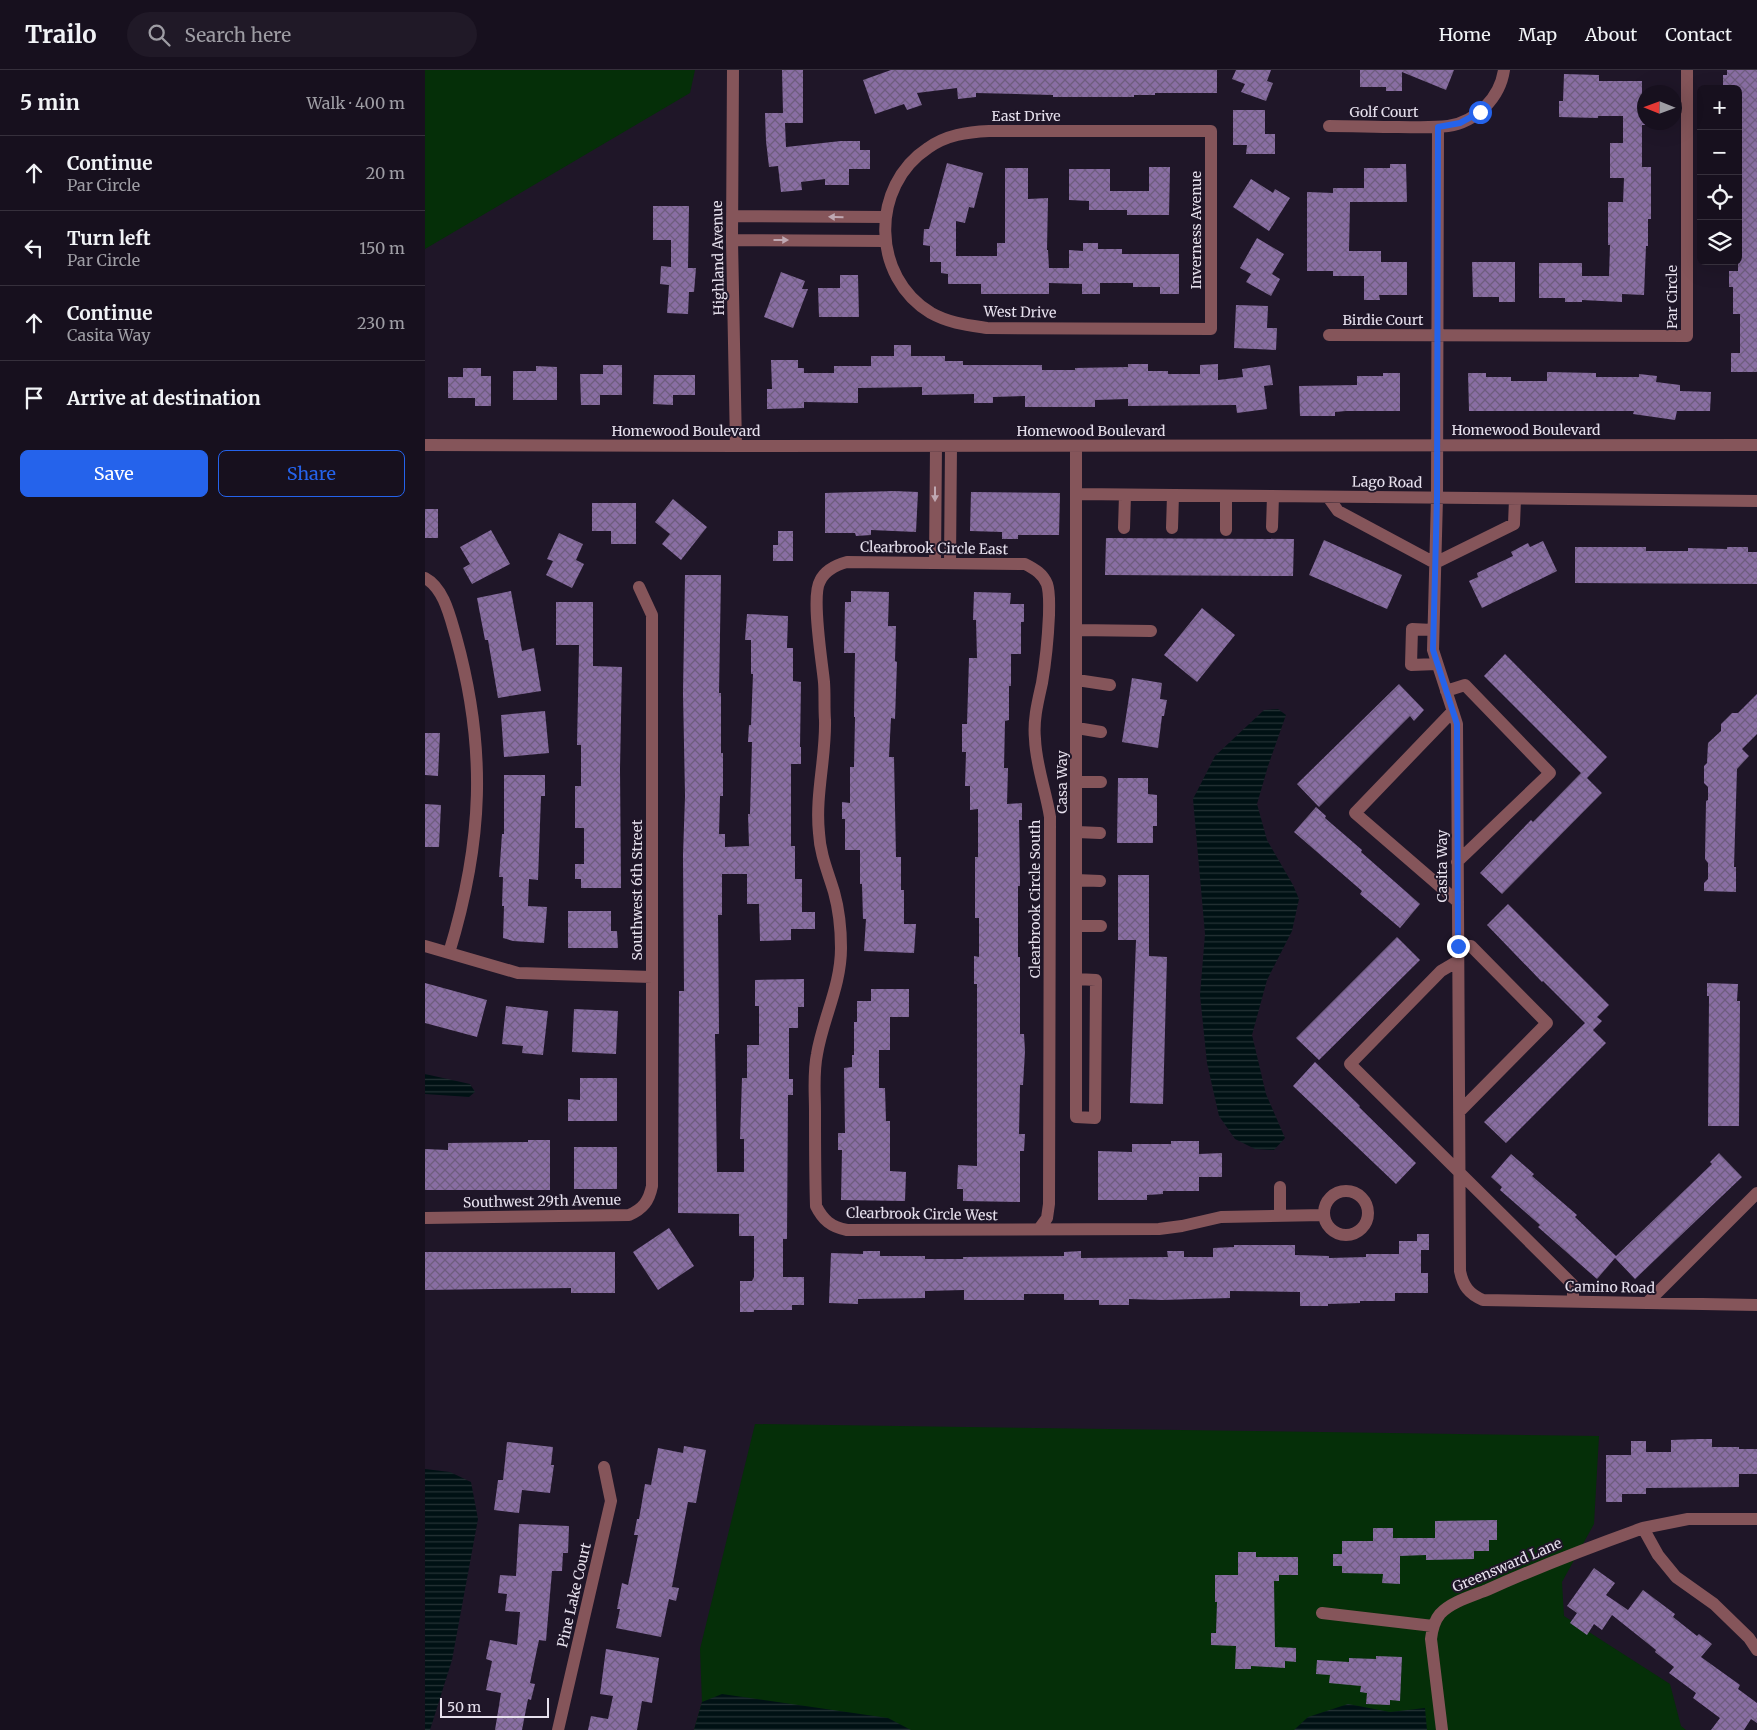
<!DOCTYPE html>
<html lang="en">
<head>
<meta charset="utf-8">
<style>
  body { margin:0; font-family:Merriweather,serif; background:#201927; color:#f1f3f6 }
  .controls { position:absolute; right:15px; top:15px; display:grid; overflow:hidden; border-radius:8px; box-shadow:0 5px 20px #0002 }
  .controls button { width:45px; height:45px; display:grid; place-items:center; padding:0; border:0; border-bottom:1px solid #36303c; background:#17101e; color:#f1f3f6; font:25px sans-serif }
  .compass { position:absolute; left:1212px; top:15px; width:45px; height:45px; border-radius:50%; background:#17101e; box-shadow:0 5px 20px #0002; rotate:271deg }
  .scale { position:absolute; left:15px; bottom:12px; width:109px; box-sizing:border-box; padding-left:5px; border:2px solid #e6e0ed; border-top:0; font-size:14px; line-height:18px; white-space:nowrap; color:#e6e0ed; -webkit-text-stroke:4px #1f1628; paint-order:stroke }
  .stop { position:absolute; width:15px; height:15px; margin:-11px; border:4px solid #2563eb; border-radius:50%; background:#fff }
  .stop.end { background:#2563eb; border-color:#fff; box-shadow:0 1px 5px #0008 }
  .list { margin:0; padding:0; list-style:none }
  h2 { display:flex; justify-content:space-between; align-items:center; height:65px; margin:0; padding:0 20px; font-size:21px }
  h2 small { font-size:16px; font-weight:400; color:#9e9da4 }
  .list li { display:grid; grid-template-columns:32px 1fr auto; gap:15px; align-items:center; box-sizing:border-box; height:75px; padding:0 20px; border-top:1px solid #36303c }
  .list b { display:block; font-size:19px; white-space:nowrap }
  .list p { margin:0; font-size:16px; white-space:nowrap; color:#9e9da4 }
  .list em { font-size:16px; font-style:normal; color:#9e9da4 }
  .actions { display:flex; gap:10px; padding:15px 20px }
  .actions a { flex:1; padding:11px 0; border:1px solid #2563eb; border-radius:8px; text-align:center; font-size:18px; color:#2563eb }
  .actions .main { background:#2563eb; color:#fff }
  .icon { flex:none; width:28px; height:28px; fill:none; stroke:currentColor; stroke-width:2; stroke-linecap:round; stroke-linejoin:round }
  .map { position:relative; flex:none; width:1332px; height:1660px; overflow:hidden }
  header { display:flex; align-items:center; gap:30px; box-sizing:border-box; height:70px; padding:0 25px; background:#17101e; border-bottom:1px solid #36303c }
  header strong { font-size:24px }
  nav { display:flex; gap:28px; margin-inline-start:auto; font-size:18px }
  .search { width:350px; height:45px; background:#201927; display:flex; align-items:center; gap:12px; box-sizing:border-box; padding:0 18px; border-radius:28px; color:#9e9da4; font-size:19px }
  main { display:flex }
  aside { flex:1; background:#17101e }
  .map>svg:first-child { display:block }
  .green { fill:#052f08 }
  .water { fill:url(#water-rules) }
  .building { fill:url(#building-cross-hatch) }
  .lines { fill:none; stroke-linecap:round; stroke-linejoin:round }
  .minor { stroke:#85555a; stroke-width:12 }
  .oneway { fill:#bfa8b2 }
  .route { stroke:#2563eb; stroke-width:6 }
  .labels { text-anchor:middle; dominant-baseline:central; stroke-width:4; stroke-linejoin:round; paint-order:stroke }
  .street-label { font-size:14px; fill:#e6e0ed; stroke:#1f1628 }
</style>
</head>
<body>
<header>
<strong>Trailo</strong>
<div class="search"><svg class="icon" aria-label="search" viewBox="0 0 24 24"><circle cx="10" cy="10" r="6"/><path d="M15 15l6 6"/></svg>Search here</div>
<nav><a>Home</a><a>Map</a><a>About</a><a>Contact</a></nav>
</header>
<main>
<aside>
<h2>5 min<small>Walk · 400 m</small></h2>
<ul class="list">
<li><svg class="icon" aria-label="ahead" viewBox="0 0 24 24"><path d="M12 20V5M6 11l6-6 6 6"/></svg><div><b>Continue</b><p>Par Circle</p></div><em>20 m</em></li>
<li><svg class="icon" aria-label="left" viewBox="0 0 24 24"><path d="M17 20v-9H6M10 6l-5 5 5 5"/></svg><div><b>Turn left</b><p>Par Circle</p></div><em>150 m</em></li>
<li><svg class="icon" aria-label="ahead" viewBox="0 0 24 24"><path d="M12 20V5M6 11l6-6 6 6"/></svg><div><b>Continue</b><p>Casita Way</p></div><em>230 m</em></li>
<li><svg class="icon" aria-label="arrive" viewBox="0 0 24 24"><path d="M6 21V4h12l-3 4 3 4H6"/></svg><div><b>Arrive at destination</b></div></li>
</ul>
<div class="actions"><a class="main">Save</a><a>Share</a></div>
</aside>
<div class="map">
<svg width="1332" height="1660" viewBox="0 0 1332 1660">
  <defs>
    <pattern id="water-rules" width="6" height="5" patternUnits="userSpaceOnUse" patternTransform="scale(1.25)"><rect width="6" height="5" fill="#001114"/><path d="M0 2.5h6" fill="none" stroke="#253336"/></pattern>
    <pattern id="building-cross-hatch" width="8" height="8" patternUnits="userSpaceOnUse" patternTransform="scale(1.25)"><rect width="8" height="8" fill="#896ea3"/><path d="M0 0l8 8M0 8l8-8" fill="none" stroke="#6e5d7e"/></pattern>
  </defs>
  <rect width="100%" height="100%" fill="#1f1628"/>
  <path class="green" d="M0,0H270L265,23L0,179Z
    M330,1354L1174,1366L1169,1454L1137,1512L1139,1546L1245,1614L1256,1656L1261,1660H269L277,1632L275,1579Z"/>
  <path class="water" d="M853,639L861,645L843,696L832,734L842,770L868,815L874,829L867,861L842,910L827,965L841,1024L860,1068L849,1080L830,1079L810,1069L794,1046L782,993L775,925L780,864L768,729L790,686L839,640Z
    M0,1004L45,1014L50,1022L44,1027L0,1024Z
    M0,1399L25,1402L46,1412L53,1449L27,1590L5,1660H0Z
    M297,1624L463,1648L486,1660H269L277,1632Z
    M923,1634L965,1642L1000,1638L1002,1660H869L883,1647Z"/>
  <path class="building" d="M357,0H378V53H360L361,77L416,71H435V80H445V99H424V115H400V109L376,112L377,120L356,122L353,96L344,97L341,71L340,43H358Z
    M466,0H792V23H730V25H709V27H628V25L551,23V27L533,29L532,18L492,23L497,35L482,40L479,34L450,44L438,10Z
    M811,0H846L842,11L848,13L841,31L816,22L820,14L807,9Z
    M935,0H1029L1021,20L977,2V21H961V17H935Z
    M1302,0H1332V302H1306V283H1315V244H1308V217H1304V201H1313V19H1298V5H1302Z
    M1139,4L1174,5V11H1217V35H1220V55H1217V97H1226V149H1223V176H1221L1219,225L1197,224V232L1157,230V232H1140V228H1114V193H1157V206H1184L1185,175H1183V132H1198L1199,108H1185V73H1198V46H1173V48L1134,47V31H1138Z
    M808,40H840V64H850V84H821L822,75H808Z
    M522,93L558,103L549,138L544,137L540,153L531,151V186H572V173H580V98H603V129L623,128L622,180H623L624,198H644V180L658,181V173H673V179H697V184H754V224H735V217H708V213H675V224H657V214L624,213V224H556V214H523V204L516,203V192H505V176L498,175L499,159H504Z
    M965,94H981L982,132H925L924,181H956V192H982V225H954L955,230H939V206H908V201H882V122L908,123V118H939V98H965Z
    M724,97H745L744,145H702V140H664V131L644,130V99H685V121H724Z
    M826,109L848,123L850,119L865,128L844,161L808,137Z
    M228,136H264L263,198H271L269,222H264L263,244L242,243L244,215L235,214L236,196L246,197V170H228Z
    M832,168L859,184L847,204L855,209L846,226L821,212L826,204L815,198Z
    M1047,192H1090V232H1074V227H1048Z
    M356,202L380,211L377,219H383L368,258L339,247Z
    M415,205H433L434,247H394L393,218H415Z
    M811,235L843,236L842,258H852L851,280L809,278Z
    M469,275H486V286H520V291H538V295H617V300H650V298L703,297V294H723V301H743V304H775V295L793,294V310L818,307L817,299L845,295L848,315L839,316L842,339L812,343L811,335L703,336V329L670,330V337H600V326L568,327V333H549V324L497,325V317L433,318V333L379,332V338L342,339V319H347L346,290H373V298H379V303H409V296H446V286H469Z
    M178,295H197V325H175V335H156L155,304H178Z
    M111,296L132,297V330H88V301H111Z
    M38,298H56V306H66V336H50V328H23V307H38Z
    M1122,302L1171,303V307H1214V304L1232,306L1231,312L1255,315V321L1286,322L1285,341H1252L1250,350L1208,344L1209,341H1044L1043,303H1061V307H1086V311H1122Z
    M958,303H975V341H921L910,342V346H875L874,316L932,315V306H958Z
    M229,305H270V325H248V335L228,334Z
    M469,421L493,422L491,462L446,460V465L431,466L430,463H400V423Z
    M546,422L635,423L634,465H593V469H577V462L545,461Z
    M248,429L282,457L256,490L237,474L245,464L230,452Z
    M167,433H211V474H186V461H167Z
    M0,439H13V468H0Z
    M66,460L85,494L47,514L38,498L45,494L35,477Z
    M353,461H368V491H348V475H353Z
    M134,463L158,474L151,490L159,494L147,518L121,505L128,491L122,489Z
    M681,468L869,469L868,506L680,505Z
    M899,470L977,505L962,539L884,505Z
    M1118,471L1132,501L1057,538L1044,511L1053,507L1052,503L1088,486L1086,482L1103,473L1105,477Z
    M1150,477H1221V481H1263V478L1302,479V477H1323V482H1332V514L1150,513Z
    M260,505H296L294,623H296V683H298V726H295L294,764H300V777L324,776L323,744H325L327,672H323L324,655H326L328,604H326V570H320L322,544L363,546L362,578H368V611L376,612L375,677H376V694H366V776H370V809H377V842H390V859H366V870L335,871L334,834H322V804H297V845H293L294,964H290L292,1102H319V1069H315L317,1008H322V975H334V936H330V910L379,909V937H373V958H364V1009H368V1025H363L362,1169H358V1207H379V1235H367V1240H329V1242H315V1211H327L329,1207V1166H314V1144L253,1143L254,921H259L258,785L260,726L258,623Z
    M86,521L97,581L109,578L116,621L73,628L63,570H60L52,528Z
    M426,521L464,522L463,556H471L470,591L472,592L470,649L466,648L464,687H469L471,787H476V820H479V854H491L489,883L439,881L441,849H438L437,814H435V780H420V749H417V732L425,733V697H429L430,647H429L430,583H419L420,532H426Z
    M549,522L586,523L585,534H599V552H596V584H586V616H584V650L580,651L579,698H583L582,734L597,733V750H594L595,816H593V887H595V964H599L600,981L598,1015H595L594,1064H600L599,1081H595V1132L538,1131V1119H532L533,1095L552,1096V914H549V886L554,887V848H550V787H553V739L545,740V716H540L541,682H537V654H542L544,588H552L551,550H548Z
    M131,532H168V596L197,597L195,699L196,818H156V809H150V794H159V758H150V716H156V675H152L154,575H131Z
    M777,538L810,565L772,612L739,585Z
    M1080,584L1182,687L1162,708L1177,723L1077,824L1055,803L1106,750L1108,752L1156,703L1059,606Z
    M707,608L737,613L735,629L742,630L739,646H737L733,678L697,672Z
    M974,614L999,640L989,651L985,646L894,737L872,714Z
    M1332,624V664L1317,679L1324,686L1312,699L1309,797H1311V822L1279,821V813L1283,809V793L1280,789L1281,731L1283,730V717L1279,713V696L1282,693L1283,673L1296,661V654L1307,643H1313Z
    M120,641L124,683L79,687L76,645Z
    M0,663H15L13,706L0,705Z
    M79,705H120V726H116L113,810L104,809L103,836L122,837L119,873L88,871L78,868L79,836H77L78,807H74L77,764H79Z
    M693,708H723V724L732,725V756H728V773H692Z
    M0,734L16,735L14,777H0Z
    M891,737L901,746L900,748L937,780L936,782L995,834L975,858L935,824L937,821L869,762Z
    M693,805H724V886L742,887L738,1034L705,1033L711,870H693Z
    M1083,834L1184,935L1172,947L1177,951L1168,960L1181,973L1081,1073L1059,1052L1160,953L1118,911L1117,912L1062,855Z
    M143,841H186V861H192L193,878H143Z
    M972,867L995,890L894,990L871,968Z
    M0,913L62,930L52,967L0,953Z
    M1282,913L1313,914L1312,931H1315L1314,1056H1283L1284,926H1282Z
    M446,919H484V947H465V980H454V1018H460L461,1051H465V1101L481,1102L480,1131L416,1130L417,1080H413V1063H420L419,998L427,997V985H429V952H432V931H446Z
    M81,936L123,941L118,985L97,983L98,976L77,974Z
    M149,939L193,941L191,984L147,982Z
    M890,992L935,1036L934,1037L991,1093L971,1114L868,1016Z
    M155,1008H192V1051H143V1029L155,1030Z
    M103,1070H125V1120H0V1079L23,1080V1073L103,1072Z
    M746,1071H774V1084L797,1083V1107H774V1121H738V1124L722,1125V1130H673V1081L707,1082V1074H746Z
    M149,1077H192V1119H149Z
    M1294,1083L1317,1107L1210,1209L1190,1188L1172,1209L1113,1157L1115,1155L1075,1120L1077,1117L1066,1107L1086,1084L1109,1104L1107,1106L1152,1145L1150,1147L1191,1186L1287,1094L1285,1092Z
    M244,1158L269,1196L233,1220L208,1182Z
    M992,1164H1004V1180H996V1203H1003V1223H970V1231H935V1233L903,1234V1236H875V1222L805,1221V1228L737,1230L704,1229V1235H674V1230H639V1224H599V1230H539V1220L500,1221V1228L433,1229V1234L404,1233L406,1183L438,1184V1181H455V1186H500V1189H538V1187L639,1186V1182L656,1181V1188L743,1187L742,1181H759V1187H788V1178L809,1177V1175H870V1185L904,1186V1188L941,1187V1184H974V1171H992Z
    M0,1182H190V1223H146V1218L0,1220Z
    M1274,1369H1287V1377H1314V1379H1332V1404H1314V1417L1221,1418V1424H1197V1432H1181V1385H1206V1371H1221V1382H1246V1370Z
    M82,1372L128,1377L126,1395H129L125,1423L97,1420L94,1443L69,1440L73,1410H78Z
    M259,1376L281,1380L271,1433L263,1432L247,1517L254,1518L251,1531L244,1529L236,1567L191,1558L195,1539H192L197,1513L203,1515L213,1465H209L212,1449H214L220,1414L226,1415L233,1378L258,1383Z
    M1072,1450V1470H1064V1481H1049V1489L1001,1490V1485L975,1486V1514L957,1513L958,1504L917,1503V1496H908V1484H917V1471H948V1458H968V1468H1010V1451Z
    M94,1454L144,1456L143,1483H138L137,1501H127L121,1571L114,1570L105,1613L110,1614L106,1630L103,1629L97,1660H70L76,1623L61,1620L67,1591L61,1589L65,1570L92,1575L95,1542L80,1541L82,1524L73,1523L75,1505L91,1506Z
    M813,1482H831V1487H873V1505H854V1511H849L850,1577L871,1578V1592L860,1591V1598L826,1596V1599H810L811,1576L786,1575V1563H791L792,1532H790V1505H813Z
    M1169,1498L1190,1513L1181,1525L1203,1540L1218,1520L1250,1544L1248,1547L1272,1566L1274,1564L1287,1574L1276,1587L1315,1615L1313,1619L1332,1633V1653L1326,1649L1319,1660H1286L1295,1648L1268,1628L1271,1623L1244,1603L1249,1597L1230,1582L1231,1580L1187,1545L1177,1560L1169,1554L1162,1565L1145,1553L1152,1543L1142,1536Z
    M181,1579L234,1588L227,1633L217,1631L212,1660H163L166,1646L183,1649L188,1626L175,1624Z
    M951,1586L977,1587L975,1631L965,1630V1635L941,1634L942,1623L935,1622L936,1616L904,1613L905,1605L891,1604L892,1590L924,1592V1588L951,1589Z"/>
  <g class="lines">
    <path class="minor" d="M308,0L307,170L311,376
      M904,56C927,56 950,57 973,57C990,57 1007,58 1023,56C1051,52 1075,28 1079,0
      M1013,57L1012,428L1008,580L1032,654L1035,1201C1038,1216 1044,1224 1058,1230L1332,1235
      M564,61H786V259L562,258C542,255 524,253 506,243C446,207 445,116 503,78C521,65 542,62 564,61Z
      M307,146L460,147
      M307,170L460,171
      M904,265L1262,266V0
      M0,375L311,376L1332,375
      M651,376V1047L670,1048L671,910L651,909
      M652,424L1332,431
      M903,427L913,441L1010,493L1089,454L1090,429
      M847,457L848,426
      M699,458L700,425
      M747,458L748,425
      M801,460V426
      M510,492L511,376
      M525,492L526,376
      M0,508C19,518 25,547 31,567C62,679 58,772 24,883
      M652,560L726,561
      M1008,560L987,559L986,595L1012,594
      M652,610L685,615
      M1021,621L1040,615L1125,703L1032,792
      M1028,641L930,743L1033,832
      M652,658L676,662
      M652,712H676
      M652,762L675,763
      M651,810L675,811
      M651,856H676
      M0,876L93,903L227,907
      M1033,876H1046L1122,953L1034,1042
      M1033,891L1016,901L925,994L1148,1215V1231
      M855,1117V1146
      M899 1143a22 22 0 1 1 44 0a22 22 0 1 1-44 0Z
      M0,1148L204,1145C218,1139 224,1131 227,1116V545L214,517
      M614,1159L622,1148L624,1134L625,747C621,721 611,696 610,669C608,650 613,631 617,613C621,590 623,567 624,545C624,535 625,523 622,514C618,504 610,499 600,494L422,492C411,495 400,500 395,511C386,526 397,591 399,612C400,625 399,637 400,650C401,688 390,725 394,763C395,784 403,802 409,822C414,840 416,859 416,878C416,916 398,948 392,984C388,1003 390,1022 390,1041C390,1073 390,1104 391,1136C398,1150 406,1157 422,1160L734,1159L757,1156L796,1147L899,1145
      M1222,1233L1332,1123
      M1332,1449H1263L1218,1458L1233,1485L1251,1507L1289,1534L1324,1568L1332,1580
      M897,1543L1008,1556
      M133,1660L186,1431L179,1397
      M1017,1660L1006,1569C1007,1560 1009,1551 1015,1544C1026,1532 1047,1526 1062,1520C1113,1497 1165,1477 1218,1458"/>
  </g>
  <defs><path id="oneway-solid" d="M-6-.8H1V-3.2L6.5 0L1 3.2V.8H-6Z" transform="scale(1.25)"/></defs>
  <g class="oneway">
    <use href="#oneway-solid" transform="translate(411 147) rotate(-179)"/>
    <use href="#oneway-solid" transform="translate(356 170)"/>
    <use href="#oneway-solid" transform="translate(510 424) rotate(90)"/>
  </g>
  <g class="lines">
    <path class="route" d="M1033,876L1032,654L1008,580L1012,428L1013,57L1035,53L1055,42"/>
  </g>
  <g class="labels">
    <g class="street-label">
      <text x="959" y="42">Golf Court</text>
      <text x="601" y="46">East Drive</text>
      <text transform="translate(771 160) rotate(-90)">Inverness Avenue</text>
      <text transform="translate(293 188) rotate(-91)">Highland Avenue</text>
      <text transform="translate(1247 227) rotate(-90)">Par Circle</text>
      <text transform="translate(595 242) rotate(1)">West Drive</text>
      <text x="958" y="250">Birdie Court</text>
      <text x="1101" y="360">Homewood Boulevard</text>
      <text x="261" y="361">Homewood Boulevard</text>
      <text x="666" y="361">Homewood Boulevard</text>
      <text transform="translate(962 412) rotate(1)">Lago Road</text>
      <text transform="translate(509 478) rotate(1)">Clearbrook Circle East</text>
      <text transform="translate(637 712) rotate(-90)">Casa Way</text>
      <text transform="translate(1017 796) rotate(-90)">Casita Way</text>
      <text transform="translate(212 820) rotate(-90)">Southwest 6th Street</text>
      <text transform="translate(610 829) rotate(-90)">Clearbrook Circle South</text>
      <text transform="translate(117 1131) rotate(-1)">Southwest 29th Avenue</text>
      <text transform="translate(497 1144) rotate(1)">Clearbrook Circle West</text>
      <text transform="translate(1185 1217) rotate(1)">Camino Road</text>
      <text transform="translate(1082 1495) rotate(-23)">Greensward Lane</text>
      <text transform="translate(149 1525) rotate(-77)">Pine Lake Court</text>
    </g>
  </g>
</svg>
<div class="controls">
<button>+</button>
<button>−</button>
<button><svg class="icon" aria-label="locate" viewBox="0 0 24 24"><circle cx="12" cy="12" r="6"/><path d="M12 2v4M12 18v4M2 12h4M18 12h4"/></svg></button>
<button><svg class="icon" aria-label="layers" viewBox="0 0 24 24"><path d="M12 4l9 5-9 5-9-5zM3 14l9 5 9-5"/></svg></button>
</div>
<svg class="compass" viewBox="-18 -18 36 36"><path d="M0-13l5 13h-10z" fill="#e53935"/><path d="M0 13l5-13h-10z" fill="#9e9da4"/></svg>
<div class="scale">50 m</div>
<div class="stop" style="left:1055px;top:42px"></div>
<div class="stop end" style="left:1033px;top:876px"></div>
</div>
</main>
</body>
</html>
